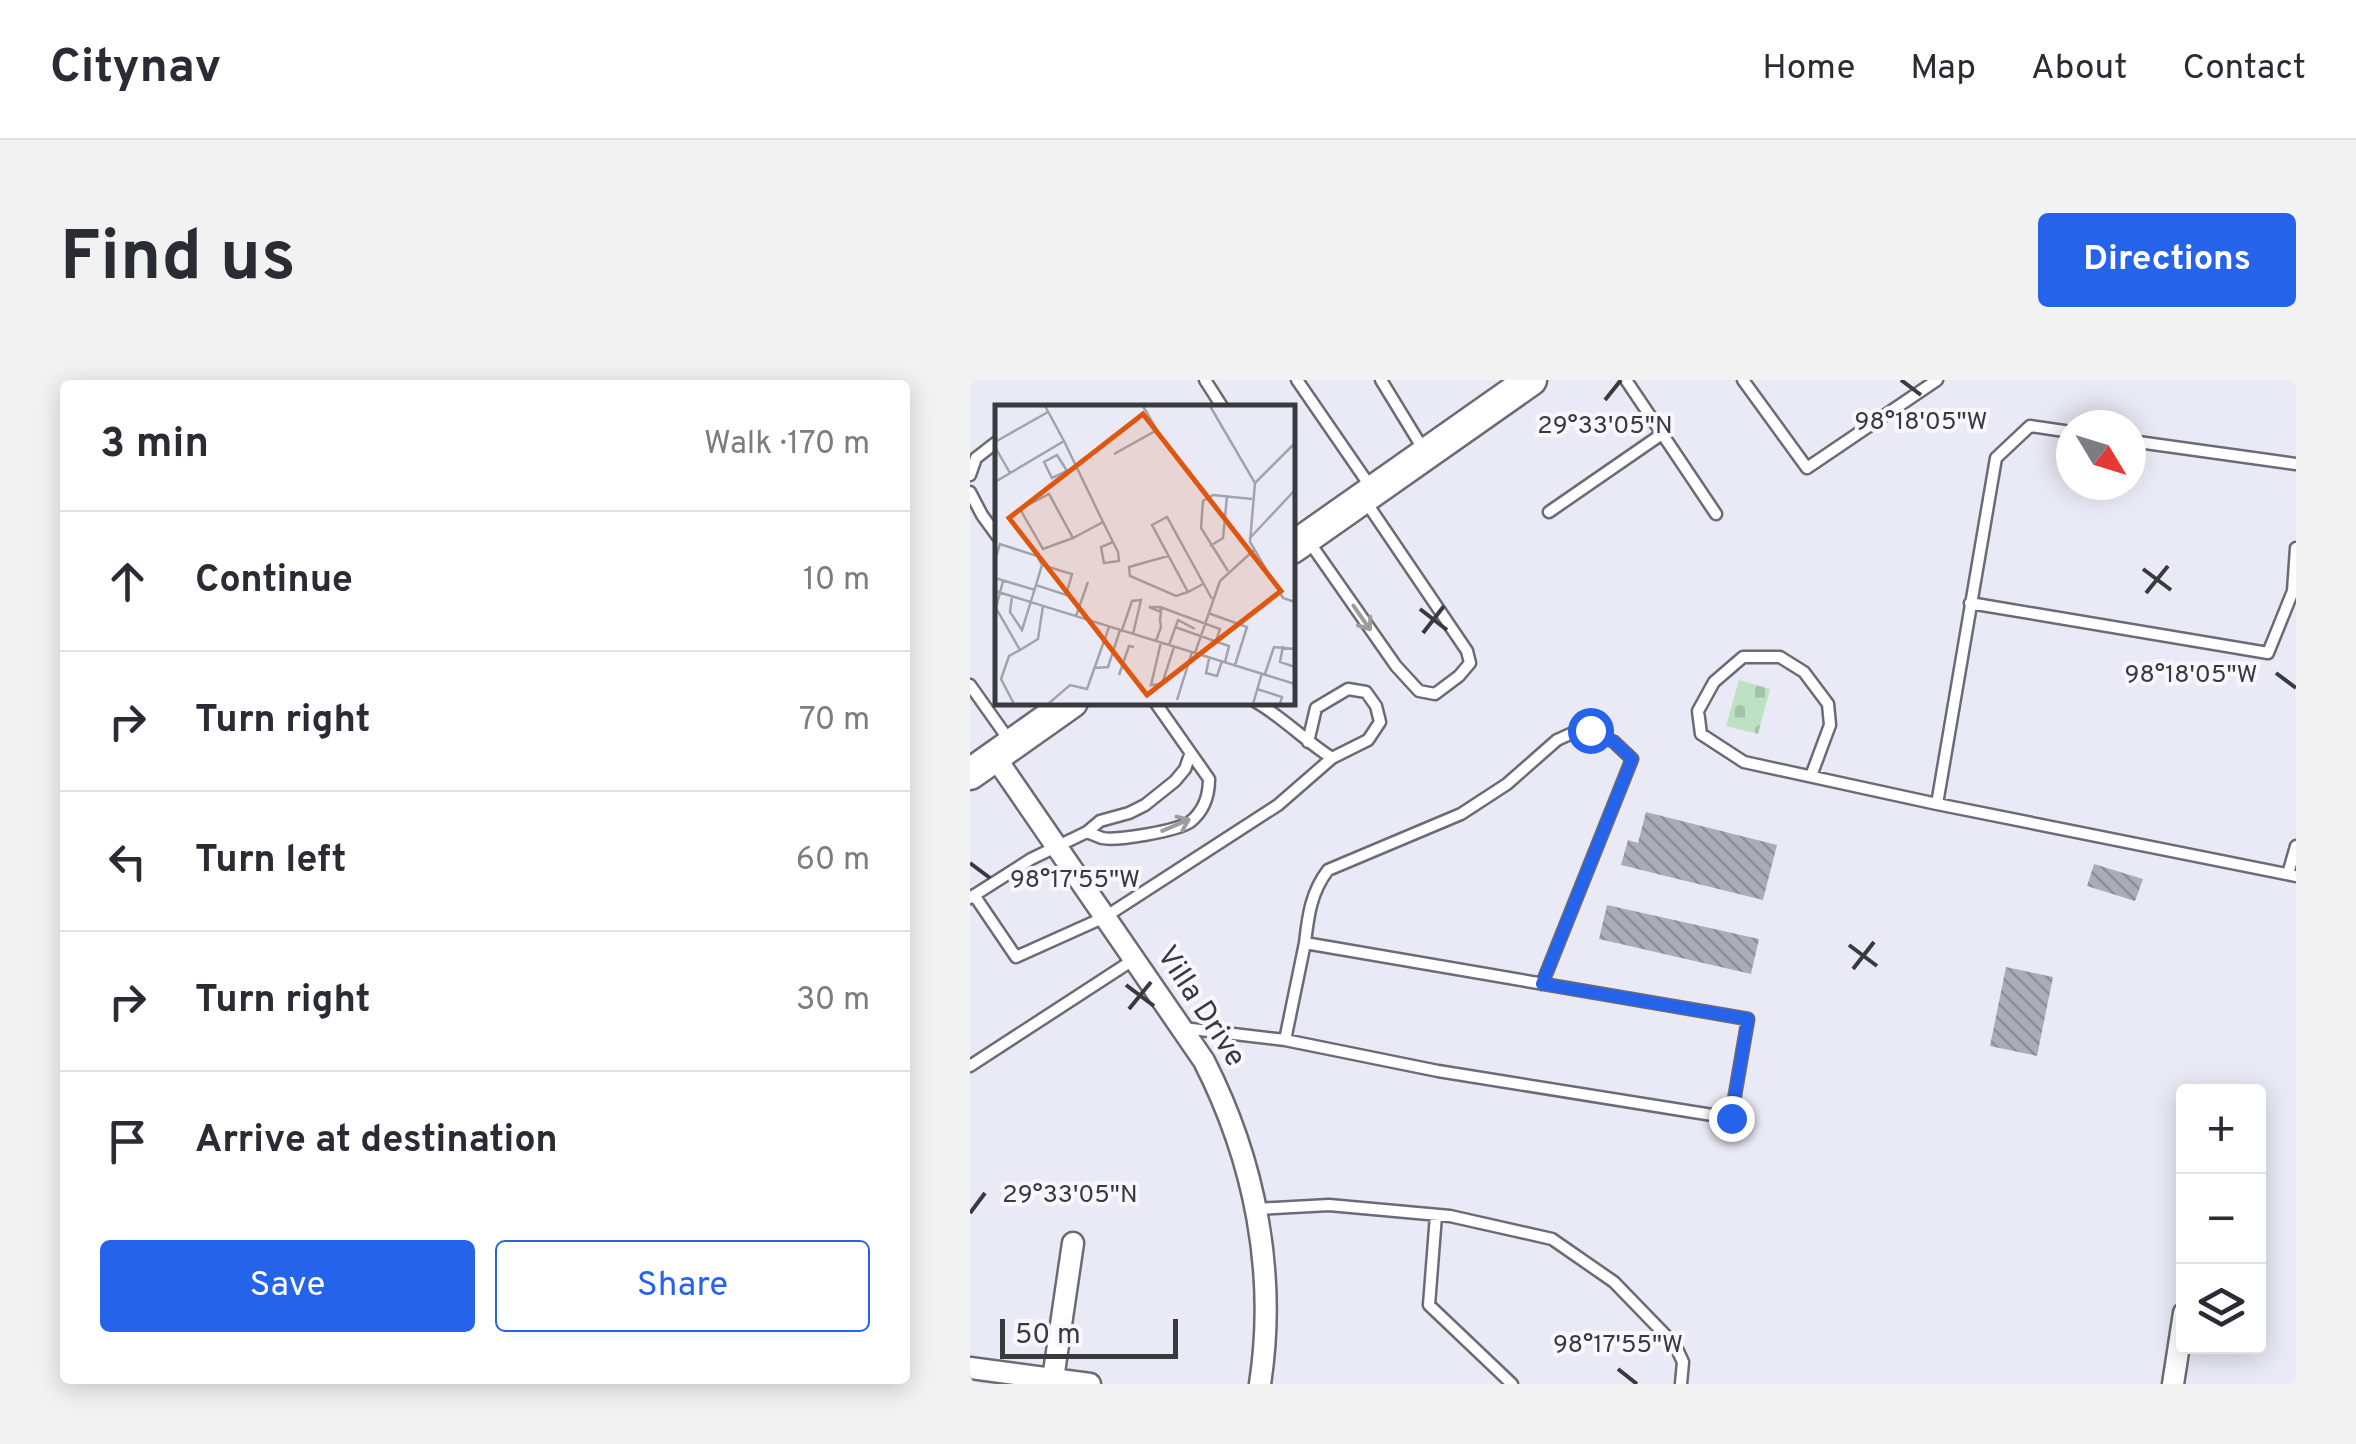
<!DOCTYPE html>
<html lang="en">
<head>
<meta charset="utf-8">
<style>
  body { margin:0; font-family:Overpass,sans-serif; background:#f2f2f3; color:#2b2b33 }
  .controls { position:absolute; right:30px; bottom:30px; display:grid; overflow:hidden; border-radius:10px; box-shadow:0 5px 25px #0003 }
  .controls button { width:90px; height:90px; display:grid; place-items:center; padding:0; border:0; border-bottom:2px solid #e1e1e2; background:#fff; color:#2b2b33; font:50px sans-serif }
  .compass { position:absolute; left:1086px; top:30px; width:90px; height:90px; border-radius:50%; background:#fff; box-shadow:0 5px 25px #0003; rotate:128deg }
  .scale { position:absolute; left:30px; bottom:25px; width:178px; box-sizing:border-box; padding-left:10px; border:5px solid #39393e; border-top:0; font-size:28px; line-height:35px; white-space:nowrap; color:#39393e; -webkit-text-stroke:8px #f7f8ff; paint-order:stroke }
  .stop { position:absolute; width:30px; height:30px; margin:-22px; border:8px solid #2563eb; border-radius:50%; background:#fff }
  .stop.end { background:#2563eb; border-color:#fff; box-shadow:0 2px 10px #0008 }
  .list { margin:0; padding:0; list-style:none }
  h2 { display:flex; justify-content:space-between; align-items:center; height:130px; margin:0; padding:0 40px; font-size:42px }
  h2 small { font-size:32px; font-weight:400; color:#7c7c81 }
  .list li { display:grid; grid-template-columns:65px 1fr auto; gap:30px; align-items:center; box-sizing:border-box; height:140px; padding:0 40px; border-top:2px solid #e1e1e2 }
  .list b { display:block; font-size:38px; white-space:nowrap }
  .list em { font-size:32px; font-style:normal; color:#7c7c81 }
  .actions { display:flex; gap:20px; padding:30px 40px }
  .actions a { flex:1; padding:22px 0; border:2px solid #2563eb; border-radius:10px; text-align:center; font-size:35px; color:#2563eb }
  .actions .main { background:#2563eb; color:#fff }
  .icon { flex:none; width:55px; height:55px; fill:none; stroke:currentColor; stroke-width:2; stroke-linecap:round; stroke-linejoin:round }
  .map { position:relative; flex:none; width:1326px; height:1004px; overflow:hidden; border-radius:10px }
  header { display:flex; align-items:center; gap:60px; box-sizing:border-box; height:140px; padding:0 50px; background:#fff; border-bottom:2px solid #e1e1e2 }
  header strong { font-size:48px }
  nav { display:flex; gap:55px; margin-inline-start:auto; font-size:35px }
  .intro { display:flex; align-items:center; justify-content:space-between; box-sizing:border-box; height:240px; padding:0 60px }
  h1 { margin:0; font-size:70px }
  .button { padding:25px 45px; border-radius:10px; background:#2563eb; color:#fff; font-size:35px; font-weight:700 }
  main { display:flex; gap:60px; padding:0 60px }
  aside { flex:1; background:#fff; border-radius:10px; box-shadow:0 5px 25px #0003 }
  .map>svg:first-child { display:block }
  .cemetery { fill:url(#cemetery-stones) }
  .building { fill:url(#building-back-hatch) }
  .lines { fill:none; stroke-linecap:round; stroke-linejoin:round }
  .service-casing { stroke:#6a6b75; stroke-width:15 }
  .minor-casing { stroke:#6a6b75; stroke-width:25 }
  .secondary-casing { stroke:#6a6b75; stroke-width:35 }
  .service { stroke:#fff; stroke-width:10 }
  .minor { stroke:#fff; stroke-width:20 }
  .secondary { stroke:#fff; stroke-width:30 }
  .oneway { stroke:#9c9c9e }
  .route { stroke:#2563eb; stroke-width:12 }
  .ticks { fill:none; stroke:#39393e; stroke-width:4 }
  .labels { text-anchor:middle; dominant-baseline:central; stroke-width:8; stroke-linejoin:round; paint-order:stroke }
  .street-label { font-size:30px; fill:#39393e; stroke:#f7f8ff }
  .inset-road { fill:none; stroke:#a3a3ac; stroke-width:2.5 }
  .view { fill:#df570e; fill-opacity:0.15; stroke:#df570e; stroke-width:5 }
  .inset-edge { fill:none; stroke:#39393e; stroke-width:5 }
  .ticks-label { font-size:25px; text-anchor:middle; fill:#39393e; stroke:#f7f8ff; stroke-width:8; stroke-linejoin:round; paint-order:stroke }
</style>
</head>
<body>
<header>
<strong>Citynav</strong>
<nav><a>Home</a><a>Map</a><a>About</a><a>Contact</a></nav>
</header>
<div class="intro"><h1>Find us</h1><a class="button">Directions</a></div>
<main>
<aside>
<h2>3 min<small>Walk · 170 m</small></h2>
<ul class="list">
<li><svg class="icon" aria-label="ahead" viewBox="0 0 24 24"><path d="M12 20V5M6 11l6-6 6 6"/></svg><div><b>Continue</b></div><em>10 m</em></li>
<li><svg class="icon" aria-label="right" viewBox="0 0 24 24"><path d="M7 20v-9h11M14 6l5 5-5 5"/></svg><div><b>Turn right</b></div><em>70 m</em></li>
<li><svg class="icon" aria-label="left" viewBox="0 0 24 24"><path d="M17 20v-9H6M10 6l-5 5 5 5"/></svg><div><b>Turn left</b></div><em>60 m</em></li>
<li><svg class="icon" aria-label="right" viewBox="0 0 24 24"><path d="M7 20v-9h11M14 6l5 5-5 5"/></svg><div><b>Turn right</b></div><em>30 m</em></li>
<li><svg class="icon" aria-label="arrive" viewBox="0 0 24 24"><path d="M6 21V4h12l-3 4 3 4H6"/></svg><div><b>Arrive at destination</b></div></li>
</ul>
<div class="actions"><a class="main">Save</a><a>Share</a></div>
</aside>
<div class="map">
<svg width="1326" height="1004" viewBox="0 0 1326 1004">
  <defs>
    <pattern id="cemetery-stones" width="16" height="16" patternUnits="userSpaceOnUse" patternTransform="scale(2.5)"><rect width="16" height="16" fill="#bde1c3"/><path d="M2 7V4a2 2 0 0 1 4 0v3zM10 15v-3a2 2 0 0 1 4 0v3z" fill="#a3c2a9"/></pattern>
    <pattern id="building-back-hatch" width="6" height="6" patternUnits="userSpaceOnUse" patternTransform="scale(2.5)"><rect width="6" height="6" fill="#abacb7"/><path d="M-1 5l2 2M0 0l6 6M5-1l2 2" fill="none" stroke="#8c8d96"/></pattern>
  </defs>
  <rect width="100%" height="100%" fill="#e9eaf6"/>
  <path class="cemetery" d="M769,300L800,309L788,354L756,346Z"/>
  <path class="building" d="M676,432L807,465L793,520L651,485L658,460L668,463Z
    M1124,484L1173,499L1165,521L1117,506Z
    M637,525L789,559L781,594L629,559Z
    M1036,587L1083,597L1067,676L1020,666Z"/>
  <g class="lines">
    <g class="service-casing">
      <path id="service" d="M235,0L253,28
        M327,0L400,106
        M411,0L455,72
        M656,0L746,134
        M773,0L837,88L967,0
        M1101,52L1060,46L1026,78L967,424L1326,496
        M1161,61L1326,84
        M0,95L6,78L28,61
        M0,112L12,135L28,157
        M579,132L692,54
        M340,163L426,286L449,311L465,314L489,296L500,283L497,271L394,119
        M1000,223L1298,273L1323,211L1326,168
        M0,305L39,360
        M286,322C314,338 335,361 362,378L398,360L410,342L406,326L396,312L378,309L346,328L338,362
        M841,396L860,345L858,324L834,292L810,277H773L744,302L728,331L731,354L774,382L967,424
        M117,452C122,454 127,456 132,458C148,461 206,451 220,442C234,431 239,416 239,399L185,322
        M1318,494L1326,466
        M4,515L46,577L135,537L308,425L362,378
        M0,518L61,479L117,452L130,441L159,433L175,425L205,401L215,389L220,375
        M335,563C338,536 341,512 358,490L491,434L537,404L587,360L607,351L620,350L644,362L662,379L572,604
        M213,648L315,660L468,691L761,738L778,639L335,563L315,660
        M0,686L163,580
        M286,829L359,825L480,836L582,859L644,902L705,965L713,982L711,1004
        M466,835L459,925L542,1004"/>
    </g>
    <g class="minor-casing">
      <path id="minor" d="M25,377L234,681C285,781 307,893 290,1004
        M0,988L120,1004
        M83,999L103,863
        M1203,1004L1214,933"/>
    </g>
    <g class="secondary-casing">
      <path id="secondary" d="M322,168L561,0
        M0,394L102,322"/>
    </g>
    <use href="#service" class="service"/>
    <use href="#minor" class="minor"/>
    <use href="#secondary" class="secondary"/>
  </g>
  <defs><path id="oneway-shaft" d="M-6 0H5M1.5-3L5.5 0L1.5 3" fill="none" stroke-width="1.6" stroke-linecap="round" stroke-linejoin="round" transform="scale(2.5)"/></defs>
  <g class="oneway">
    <use href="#oneway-shaft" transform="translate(392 238) rotate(55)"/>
    <use href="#oneway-shaft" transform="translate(206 445) rotate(-23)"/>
  </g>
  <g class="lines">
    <path class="route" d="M620,350L644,362L662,379L572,604L778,639L761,738"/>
  </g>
  <path class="ticks" d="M931,0L951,15M635,20L651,0M1173,189L1201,210M1176,213L1198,186M450,229L477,250M453,253L474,226M1306,293L1326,308M0,483L20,498M879,565L907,586M883,589L904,562M156,605L184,626M159,629L181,602M0,833L15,813M648,989L667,1004"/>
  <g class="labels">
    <g class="street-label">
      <text transform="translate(230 627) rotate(57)">Villa Drive</text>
    </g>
  </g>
  <g transform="translate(25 25)">
    <rect width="300" height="300" fill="#e9eaf6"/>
    <path class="inset-road" d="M215,1L260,78L255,137L288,193L300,197M69,36L108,117L78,133L54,89L25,104L48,144L78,133M0,37L53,7M0,42L15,68M119,49L162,25L148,1M72,66L57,73L49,57L62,50L72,66L81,63M0,77L69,36L50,1M260,78L300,38M108,117L123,147L124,156L109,158L106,142L118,137M254,134L300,85M215,141L228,133L232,91M173,151L134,162L135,171L181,191L193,187M0,155L5,139L42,151L47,160M233,166L206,123L208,96L218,90L257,94M0,173L40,185M8,176L1,203L25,245L43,234L48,201M208,179L193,187L157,120L172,112L217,194M0,186L300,279M17,191L15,207L27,225L41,180L71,190L77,169L47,160L41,180M165,202L225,224L221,236M213,208L252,222L240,260M81,211L93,177M180,222L234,241L230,257M127,225L137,196L146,195L138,229M161,236L166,222L165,214L166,207L165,202H154L166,207M166,237L156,280L167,279L179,242M174,240L183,215L200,224M288,241L285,257L300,262M200,248L225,176L259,145M214,254L211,268L222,271L227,256M99,263L113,262L125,225M270,269L279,242L300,244M124,270L134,241L139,242M262,284L287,292L285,299M182,295L197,247M19,299L6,274L14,251L25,245M53,299L75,280L92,284L114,222M258,299L267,268"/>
    <path class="view" d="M148,9L286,186L152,290L14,113Z"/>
    <rect width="300" height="300" class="inset-edge"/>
  </g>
  <g class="ticks-label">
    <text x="951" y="49">98°18'05"W</text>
    <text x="635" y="53">29°33'05"N</text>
    <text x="1221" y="302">98°18'05"W</text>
    <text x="105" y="507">98°17'55"W</text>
    <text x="100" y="822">29°33'05"N</text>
    <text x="648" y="972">98°17'55"W</text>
  </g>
</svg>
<div class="controls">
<button>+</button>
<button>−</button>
<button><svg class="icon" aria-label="layers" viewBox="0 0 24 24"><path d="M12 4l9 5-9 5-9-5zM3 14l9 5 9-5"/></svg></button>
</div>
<svg class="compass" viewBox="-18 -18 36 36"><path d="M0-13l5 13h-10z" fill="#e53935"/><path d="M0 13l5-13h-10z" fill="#7c7c81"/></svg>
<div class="scale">50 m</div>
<div class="stop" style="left:620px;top:350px"></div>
<div class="stop end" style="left:761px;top:738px"></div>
</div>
</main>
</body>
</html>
